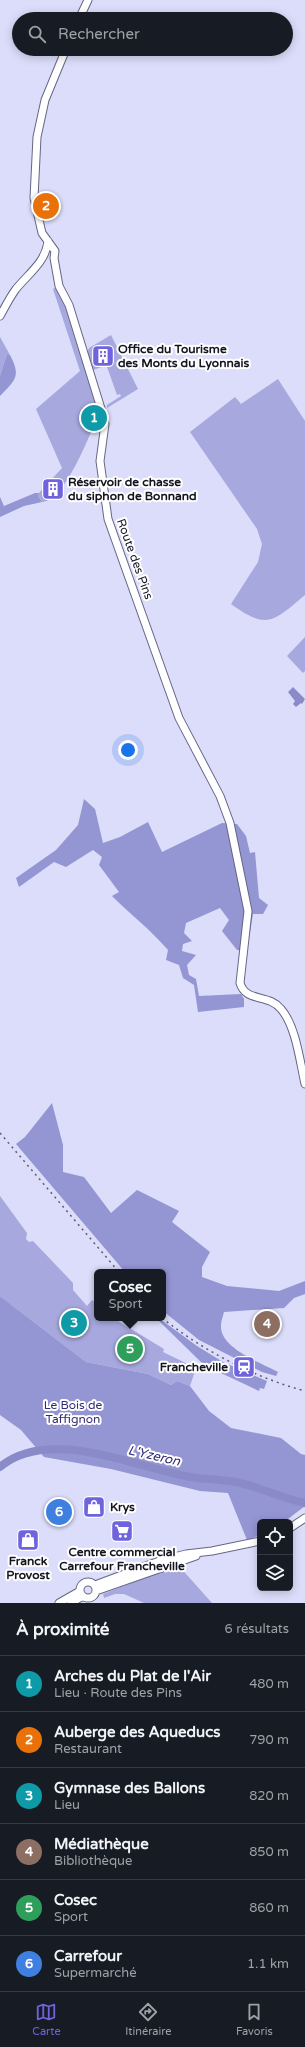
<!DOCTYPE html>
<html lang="fr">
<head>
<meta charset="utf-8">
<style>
  body { margin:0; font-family:"Varela Round",sans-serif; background:#20242c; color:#f1f3f6 }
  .controls { position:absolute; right:12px; bottom:12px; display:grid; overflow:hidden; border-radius:6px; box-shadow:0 2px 10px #0003 }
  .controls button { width:36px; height:36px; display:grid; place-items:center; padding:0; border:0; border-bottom:1px solid #363941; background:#171b24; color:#f1f3f6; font:20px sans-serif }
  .you { position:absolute; left:128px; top:750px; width:14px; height:14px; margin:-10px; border:3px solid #fff; border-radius:50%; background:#1a73e8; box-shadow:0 0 0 6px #1a73e833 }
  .badge { display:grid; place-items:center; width:26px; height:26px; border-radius:50%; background:#6f63de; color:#fff; font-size:13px; font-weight:700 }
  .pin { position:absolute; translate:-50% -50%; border:2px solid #fff; box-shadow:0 1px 4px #0006 }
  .popup { position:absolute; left:94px; top:1269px; width:72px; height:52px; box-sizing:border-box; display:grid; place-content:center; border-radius:6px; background:#171b24; filter:drop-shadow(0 1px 3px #0005); font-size:13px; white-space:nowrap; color:#9ea1a6 }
  .popup b { font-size:15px; color:#f1f3f6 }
  .popup::after { content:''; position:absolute; left:50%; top:100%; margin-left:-8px; border:8px solid transparent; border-top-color:#171b24 }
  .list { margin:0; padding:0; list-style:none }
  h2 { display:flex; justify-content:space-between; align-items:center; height:52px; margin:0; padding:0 16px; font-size:17px }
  h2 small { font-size:13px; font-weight:400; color:#9ea1a6 }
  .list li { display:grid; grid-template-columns:26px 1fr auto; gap:12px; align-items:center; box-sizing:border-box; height:56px; padding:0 16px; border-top:1px solid #363941 }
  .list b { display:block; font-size:15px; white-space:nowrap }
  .list p { margin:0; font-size:13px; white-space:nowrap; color:#9ea1a6 }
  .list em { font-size:13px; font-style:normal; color:#9ea1a6 }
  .icon { flex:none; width:22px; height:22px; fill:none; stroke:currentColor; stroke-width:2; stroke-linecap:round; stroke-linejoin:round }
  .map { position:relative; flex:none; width:305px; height:1603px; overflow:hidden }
  .search { position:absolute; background:#171b24; box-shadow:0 2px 10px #0003; left:12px; right:12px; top:12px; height:44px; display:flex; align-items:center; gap:10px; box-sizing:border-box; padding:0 14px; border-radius:22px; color:#9ea1a6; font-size:15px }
  .sheet { height:388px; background:#171b24 }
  nav { display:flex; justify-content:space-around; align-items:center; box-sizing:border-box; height:56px; border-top:1px solid #363941; background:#171b24; font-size:11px; color:#9ea1a6 }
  nav a { display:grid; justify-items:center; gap:2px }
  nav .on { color:#6f63de }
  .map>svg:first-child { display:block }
  .green { fill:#a7a8de }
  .forest { fill:#9495d3 }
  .water { fill:#8a8ac8 }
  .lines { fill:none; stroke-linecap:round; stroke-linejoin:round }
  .river { stroke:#8a8ac8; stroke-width:8 }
  .secondary-casing { stroke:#656685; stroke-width:9 }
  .secondary { stroke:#fff; stroke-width:7 }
  .rail { stroke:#5c5c6f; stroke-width:1.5; stroke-dasharray:2 4; stroke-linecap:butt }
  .labels { text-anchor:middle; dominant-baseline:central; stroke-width:4; stroke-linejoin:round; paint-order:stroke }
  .poi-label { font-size:12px; font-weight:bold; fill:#151521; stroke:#fff; text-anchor:start }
  .street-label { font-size:12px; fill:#151521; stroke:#fff }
  .park-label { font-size:12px; fill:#342b75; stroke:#fff }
  .water-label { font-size:13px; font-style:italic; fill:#332b74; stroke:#fff }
</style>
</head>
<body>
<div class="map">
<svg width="305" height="1603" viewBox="0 0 305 1603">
  <rect width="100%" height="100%" fill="#dbddfa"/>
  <path class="green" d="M58,286L101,410C91,430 66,501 42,502L38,496L39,493L62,468L36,409L80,371L53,289Z
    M111,335L138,389L107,408V405L121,396L120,394L117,395L106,364L109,363L104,346L97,349L104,366L93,370L87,353L89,348Z
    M0,337L10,355L7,354L0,376Z
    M278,379L305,421V595C273,622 267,630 231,604L258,562L262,544L257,529L190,432L235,397L241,404Z
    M305,637V671L303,673L287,656Z
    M0,1196L27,1233L26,1239L29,1242L33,1241L73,1283V1290L87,1306L92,1300L97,1304V1318H113L164,1349L163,1352L196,1368L190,1386L177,1381L171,1385L148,1374L86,1362L0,1296Z
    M178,1565L212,1603H144L124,1594H115L104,1598L103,1594Z"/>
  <path class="forest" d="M7,354L10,355C21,376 16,380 0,396V376Z
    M35,493H39L38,496L42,502L24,506L0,517V497L4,506Z
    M84,799L95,809L103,843L120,837L148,822L162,852L222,823L237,824L246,836L250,853L255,852L259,898L268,905L263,914H253L247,951L237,950L222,931L229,920L220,908L186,923L184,933L192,941L183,944L182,951L196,955L187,965L189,975L196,979L199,996L241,994L244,999V1007L198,1012L194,985L183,978L179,965L166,960L168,950C151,930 130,914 112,896L119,892L99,865L102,857L93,850L66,867L54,862L19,887L16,878L56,850L78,825Z
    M52,1103L63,1145V1172L84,1177L111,1213L137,1190L179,1211L172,1222L210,1252L202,1267V1277L227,1286L279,1291L305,1281V1294L294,1298L284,1308L224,1312C223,1316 221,1321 221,1325C219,1348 261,1363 278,1372L276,1376L262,1372L199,1340L168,1315L163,1311V1272H125L16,1144L25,1137Z
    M0,1296L86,1362L148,1374L171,1385L177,1381L190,1386L209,1411L231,1428L281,1438L301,1454L305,1455V1506L284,1522H260V1535L247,1540L228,1493L200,1491L111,1469L44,1457L21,1430L0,1415Z
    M160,1319L197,1346L223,1362L267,1381L264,1389L260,1388L259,1391L204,1365L159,1321Z"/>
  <path class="water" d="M293,687L305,699L302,704L301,703L296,707L293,704L295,701L288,692Z"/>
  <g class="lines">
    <path class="river" d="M0,1467C48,1426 135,1467 190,1477C208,1480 227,1479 244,1484C265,1489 284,1499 305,1503"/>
    <g class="secondary-casing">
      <path id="secondary" d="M79,19L88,0
        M66,49L45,100L37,137L34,198L42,233L55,251L54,258L59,286L69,305L103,415L105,424L100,461L108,519L179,718L220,796L230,823L248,911L240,983C246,1003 268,993 281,1009C296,1026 300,1062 305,1084
        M0,316C5,307 10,297 16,289C28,274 46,262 48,241
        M290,1528L305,1518
        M80 1590a8 8 0 1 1 16 0a8 8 0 1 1-16 0Z
        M95,1585L162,1560L186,1554L212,1551L260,1541
        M96,1591L196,1556
        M59,1603L80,1591
        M71,1603L83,1596"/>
    </g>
    <use href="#secondary" class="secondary"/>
    <path class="rail" d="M0,1133L119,1272
      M162,1318C204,1351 253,1377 305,1391"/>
  </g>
  <defs>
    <g id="building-square" transform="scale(1.15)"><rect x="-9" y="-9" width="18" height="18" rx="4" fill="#6f63de" stroke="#fff"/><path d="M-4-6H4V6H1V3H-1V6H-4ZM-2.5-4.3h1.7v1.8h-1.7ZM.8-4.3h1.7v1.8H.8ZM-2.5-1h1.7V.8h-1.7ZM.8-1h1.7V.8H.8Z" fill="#fff"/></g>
    <g id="station-square" transform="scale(1.15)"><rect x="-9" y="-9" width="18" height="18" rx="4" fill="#6f63de" stroke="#fff"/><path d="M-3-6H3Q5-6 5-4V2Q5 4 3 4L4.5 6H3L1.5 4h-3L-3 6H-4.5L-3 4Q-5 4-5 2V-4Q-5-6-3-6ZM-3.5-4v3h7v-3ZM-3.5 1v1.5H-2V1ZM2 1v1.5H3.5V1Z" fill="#fff"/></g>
    <g id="shop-square" transform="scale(1.15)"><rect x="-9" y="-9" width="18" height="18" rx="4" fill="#6f63de" stroke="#fff"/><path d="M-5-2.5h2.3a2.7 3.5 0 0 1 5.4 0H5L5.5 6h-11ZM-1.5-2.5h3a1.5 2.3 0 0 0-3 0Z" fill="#fff"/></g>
    <g id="supermarket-square" transform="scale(1.15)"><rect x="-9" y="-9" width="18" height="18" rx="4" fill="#6f63de" stroke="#fff"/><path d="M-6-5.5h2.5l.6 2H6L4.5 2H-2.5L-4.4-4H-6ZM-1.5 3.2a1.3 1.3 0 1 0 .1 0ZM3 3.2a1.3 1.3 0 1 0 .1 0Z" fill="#fff"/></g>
  </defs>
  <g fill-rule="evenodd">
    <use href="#building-square" x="103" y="356"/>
    <use href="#building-square" x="53" y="489"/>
    <use href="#station-square" x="244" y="1367"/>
    <use href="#shop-square" x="94" y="1507"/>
    <use href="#supermarket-square" x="122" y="1531"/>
    <use href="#shop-square" x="28" y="1540"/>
  </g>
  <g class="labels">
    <g class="poi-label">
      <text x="118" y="349">Office du Tourisme<tspan x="118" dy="14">des Monts du Lyonnais</tspan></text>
      <text x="68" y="482">Réservoir de chasse<tspan x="68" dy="14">du siphon de Bonnand</tspan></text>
      <text x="228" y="1367" text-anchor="end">Francheville</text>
      <text x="110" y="1507">Krys</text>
      <text x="122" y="1552" text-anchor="middle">Centre commercial<tspan x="122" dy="14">Carrefour Francheville</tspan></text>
      <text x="28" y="1561" text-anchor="middle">Franck<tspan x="28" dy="14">Provost</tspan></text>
    </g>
    <g class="street-label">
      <text transform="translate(135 559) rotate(70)">Route des Pins</text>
    </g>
    <g class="park-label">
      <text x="73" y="1405">Le Bois de<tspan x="73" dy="14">Taffignon</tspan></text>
    </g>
    <g class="water-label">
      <text transform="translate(154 1456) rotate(13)">L'Yzeron</text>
    </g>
  </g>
</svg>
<div class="controls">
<button><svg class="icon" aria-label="locate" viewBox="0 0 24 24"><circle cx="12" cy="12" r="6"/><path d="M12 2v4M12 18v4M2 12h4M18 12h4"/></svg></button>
<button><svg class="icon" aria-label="layers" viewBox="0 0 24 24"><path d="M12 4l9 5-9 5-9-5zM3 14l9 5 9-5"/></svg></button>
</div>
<div class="you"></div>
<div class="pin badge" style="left:94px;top:418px;background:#0f9aa8">1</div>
<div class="pin badge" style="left:46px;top:206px;background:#e8710a">2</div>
<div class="pin badge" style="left:74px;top:1323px;background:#0f9aa8">3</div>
<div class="pin badge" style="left:267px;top:1324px;background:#8d6e63">4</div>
<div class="pin badge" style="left:130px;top:1349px;background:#2e9e5b">5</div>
<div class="popup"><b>Cosec</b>Sport</div>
<div class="pin badge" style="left:59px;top:1512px;background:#3f7fe0">6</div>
<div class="search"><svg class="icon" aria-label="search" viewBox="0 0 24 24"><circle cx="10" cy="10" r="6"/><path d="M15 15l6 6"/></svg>Rechercher</div>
</div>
<section class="sheet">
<h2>À proximité<small>6 résultats</small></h2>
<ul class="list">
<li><span class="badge" style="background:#0f9aa8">1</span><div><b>Arches du Plat de l'Air</b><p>Lieu · Route des Pins</p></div><em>480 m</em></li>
<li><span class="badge" style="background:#e8710a">2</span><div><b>Auberge des Aqueducs</b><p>Restaurant</p></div><em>790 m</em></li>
<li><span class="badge" style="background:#0f9aa8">3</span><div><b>Gymnase des Ballons</b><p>Lieu</p></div><em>820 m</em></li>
<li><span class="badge" style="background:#8d6e63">4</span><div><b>Médiathèque</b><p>Bibliothèque</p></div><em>850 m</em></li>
<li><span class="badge" style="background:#2e9e5b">5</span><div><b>Cosec</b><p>Sport</p></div><em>860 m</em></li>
<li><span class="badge" style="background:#3f7fe0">6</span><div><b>Carrefour</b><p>Supermarché</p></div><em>1.1 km</em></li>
</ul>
</section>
<nav>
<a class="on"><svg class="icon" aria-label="map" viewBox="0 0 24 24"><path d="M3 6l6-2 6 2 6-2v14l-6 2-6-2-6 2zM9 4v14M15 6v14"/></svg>Carte</a>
<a><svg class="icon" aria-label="directions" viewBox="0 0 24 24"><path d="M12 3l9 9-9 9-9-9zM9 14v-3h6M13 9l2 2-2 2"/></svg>Itinéraire</a>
<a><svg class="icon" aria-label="saved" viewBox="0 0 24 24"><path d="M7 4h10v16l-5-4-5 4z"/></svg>Favoris</a>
</nav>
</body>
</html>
